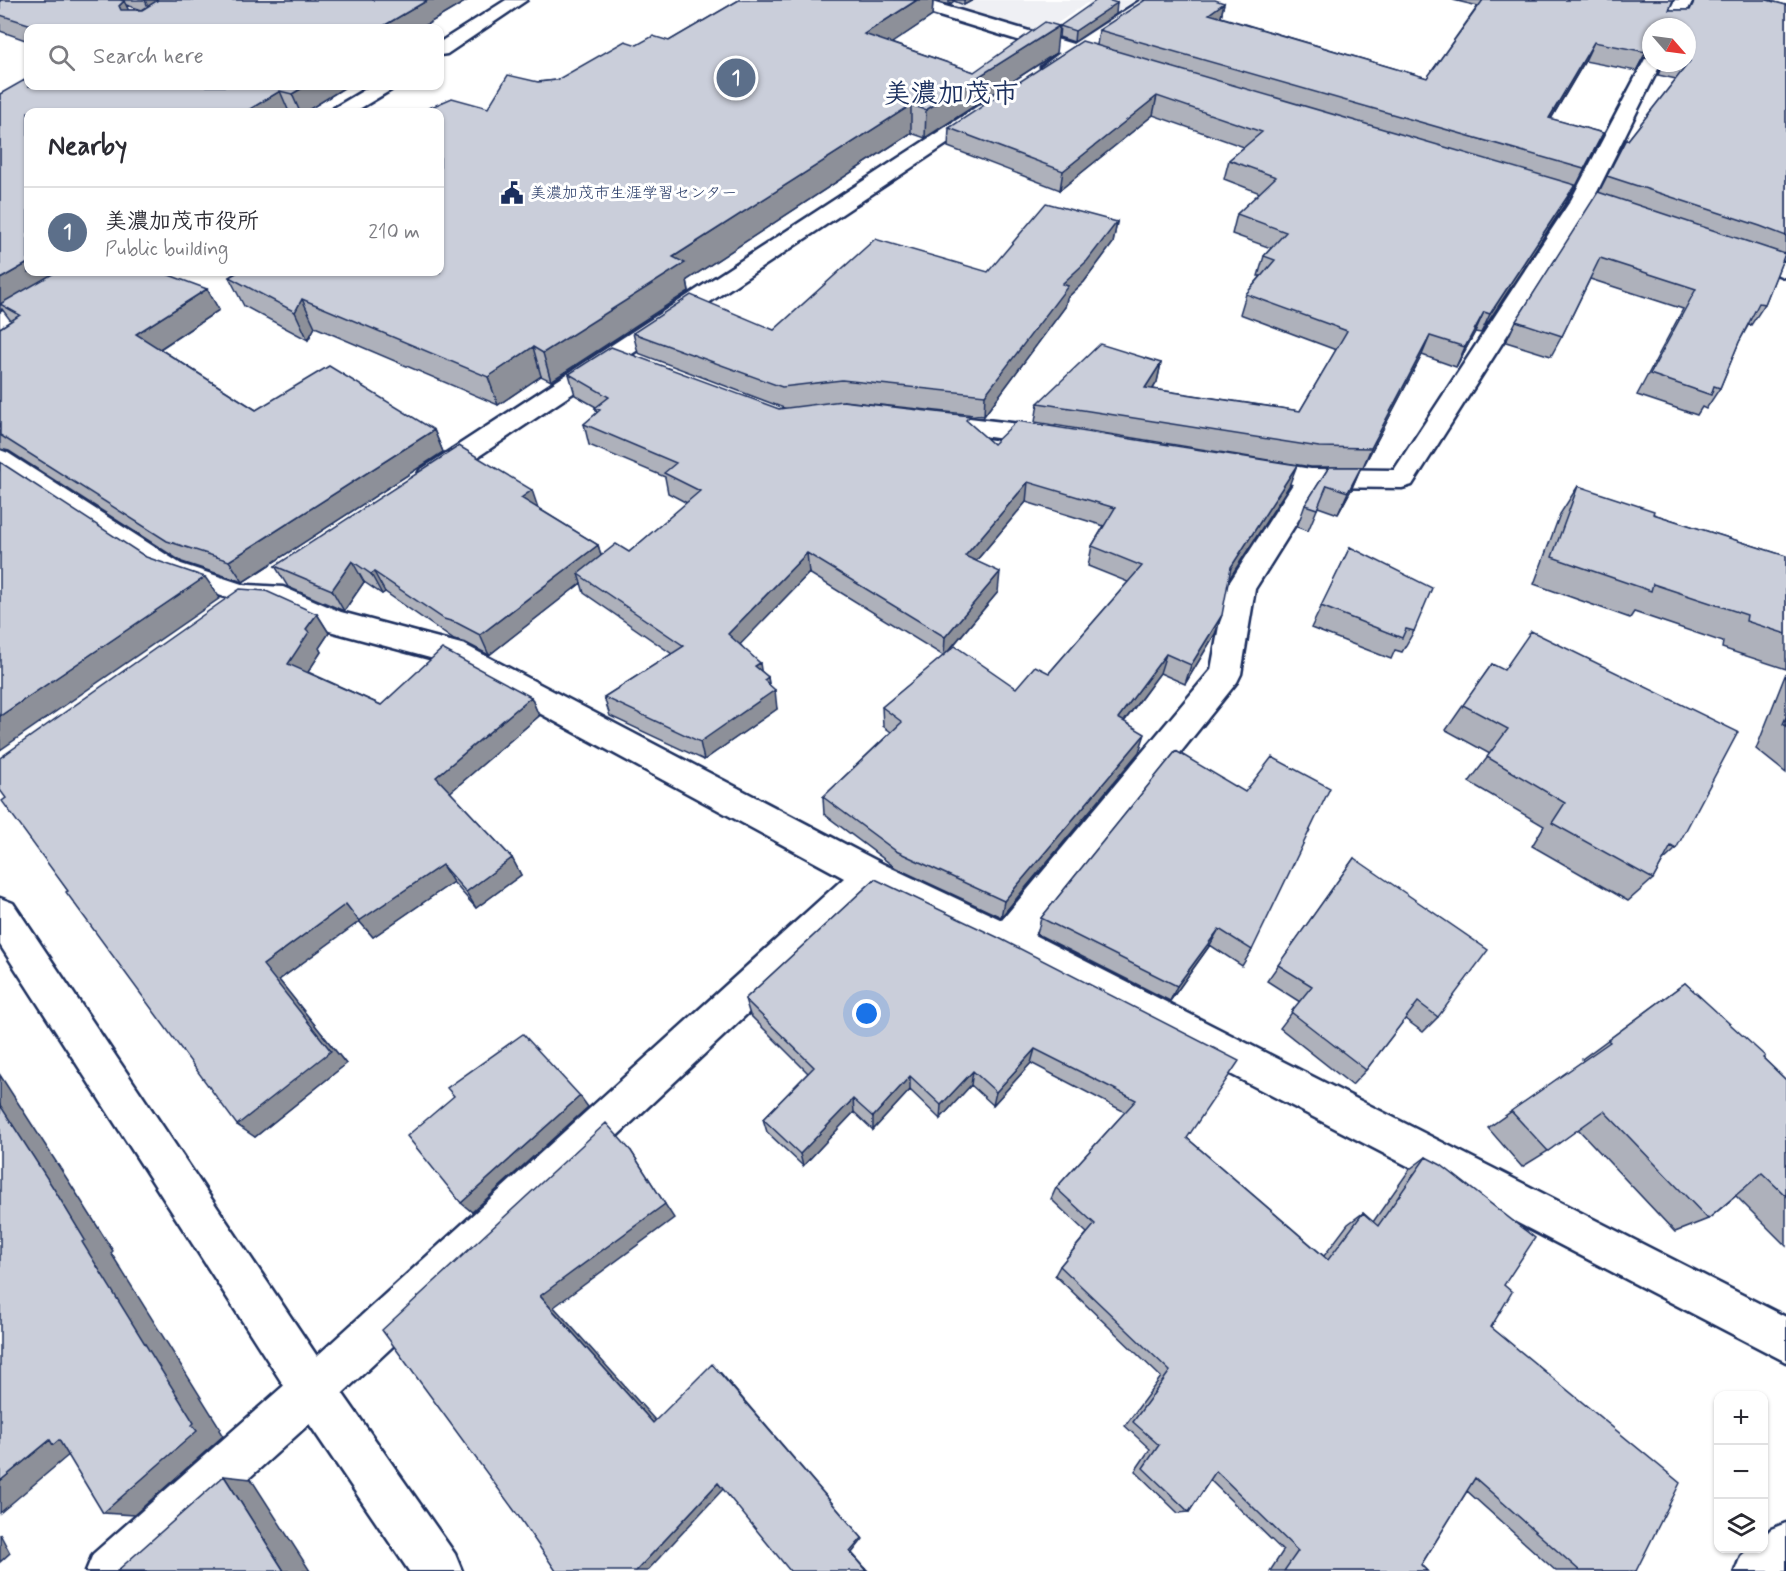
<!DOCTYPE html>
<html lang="en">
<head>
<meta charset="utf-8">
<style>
  body { margin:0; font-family:Mynerve,"Klee One",sans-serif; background:#f2f2f3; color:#2b2b33 }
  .controls { position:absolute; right:18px; bottom:18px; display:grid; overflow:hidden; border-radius:12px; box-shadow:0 2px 4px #0004 }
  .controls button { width:54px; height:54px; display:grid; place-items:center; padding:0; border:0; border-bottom:2px solid #e1e1e2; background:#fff; color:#2b2b33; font:30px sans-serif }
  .compass { position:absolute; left:1642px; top:18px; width:54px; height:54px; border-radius:50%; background:#fff; box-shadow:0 2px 4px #0004; rotate:118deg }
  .you { position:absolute; left:867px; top:1014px; width:21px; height:21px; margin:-15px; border:4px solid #fff; border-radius:50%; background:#1a73e8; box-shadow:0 0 0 9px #1a73e833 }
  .badge { display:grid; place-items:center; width:39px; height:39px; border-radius:50%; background:#ea580c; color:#fff; font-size:20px; font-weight:700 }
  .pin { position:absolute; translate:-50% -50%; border:3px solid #fff; box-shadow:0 2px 6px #0006 }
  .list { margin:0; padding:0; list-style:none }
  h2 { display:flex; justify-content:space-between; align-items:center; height:78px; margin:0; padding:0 24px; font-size:26px }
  h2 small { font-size:20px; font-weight:400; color:#7c7c81 }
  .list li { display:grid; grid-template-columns:39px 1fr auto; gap:18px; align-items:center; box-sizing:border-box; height:90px; padding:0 24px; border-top:2px solid #e1e1e2 }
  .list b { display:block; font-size:22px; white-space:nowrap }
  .list p { margin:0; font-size:20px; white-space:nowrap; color:#7c7c81 }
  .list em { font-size:20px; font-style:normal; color:#7c7c81 }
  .icon { flex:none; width:33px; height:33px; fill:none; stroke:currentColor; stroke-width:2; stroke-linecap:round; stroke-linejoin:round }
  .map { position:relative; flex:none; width:1786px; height:1571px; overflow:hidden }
  .search { position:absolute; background:#fff; box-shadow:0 2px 4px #0004; left:24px; top:24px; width:420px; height:66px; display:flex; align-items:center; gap:15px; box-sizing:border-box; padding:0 21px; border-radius:12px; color:#7c7c81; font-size:22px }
  .panel { position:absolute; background:#fff; box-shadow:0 2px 4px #0004; left:24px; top:108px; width:420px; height:168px; border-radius:12px }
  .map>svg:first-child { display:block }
  .built { fill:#eff0f4 }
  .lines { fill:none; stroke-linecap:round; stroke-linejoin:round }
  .lane-casing { stroke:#1b2f5e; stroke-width:5 }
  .street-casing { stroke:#1b2f5e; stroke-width:5 }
  .secondary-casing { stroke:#1b2f5e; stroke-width:5 }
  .lane { fill:#fff; fill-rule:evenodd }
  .street { fill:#fff; fill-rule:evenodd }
  .secondary { fill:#fff; fill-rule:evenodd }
  .wall { fill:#aeb1bb; stroke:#1b2f5e; stroke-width:1.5; fill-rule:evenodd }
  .shaded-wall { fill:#8d9099; stroke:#1b2f5e; stroke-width:1.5 }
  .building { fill:#caceda; stroke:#1b2f5e; stroke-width:1.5 }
  .labels { text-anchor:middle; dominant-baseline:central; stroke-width:6; stroke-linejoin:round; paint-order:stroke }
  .far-poi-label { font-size:16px; fill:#1b2f5e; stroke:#fff; text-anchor:start }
  .far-town-label { font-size:27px; font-weight:bold; fill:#1b2f5e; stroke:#fff }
</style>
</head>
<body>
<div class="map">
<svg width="1786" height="1571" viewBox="0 0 1786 1571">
  <rect width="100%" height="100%" fill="#fff"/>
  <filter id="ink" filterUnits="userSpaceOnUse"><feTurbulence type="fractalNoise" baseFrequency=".0167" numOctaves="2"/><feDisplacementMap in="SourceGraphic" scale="12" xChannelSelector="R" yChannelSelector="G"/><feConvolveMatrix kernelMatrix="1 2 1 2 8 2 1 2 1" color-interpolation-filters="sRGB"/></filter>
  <g filter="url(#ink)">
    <path class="built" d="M933,0H1135L1116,12L1087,3L1042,34Z"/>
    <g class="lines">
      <g class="lane-casing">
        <path id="lane" d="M0,450L8,453L181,564L257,589L261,596L257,603L248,605L163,576L0,469Z
          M1786,1523V1571H1735L1741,1556L1750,1548H1764V1536L1771,1529Z"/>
      </g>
      <g class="street-casing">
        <path id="street" d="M897,0H925L1073,44L1141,0H1162L1058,71H1044L1041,67L1060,53L900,4Z
          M1675,0H1693L1679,27H1661Z
          M1651,58V63H1661L1593,200L1412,485L1402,488L1319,487L1255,589L1241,674L1237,682L1034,935L1786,1317V1362L995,952L875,894L329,1406L146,1571H86L93,1554L297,1374L844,878L445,662L322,629L279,609L248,607L238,604L233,596L238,588L248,585L283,587L341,612L465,645L883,864L1002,920L1211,670L1226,588L1293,484L1240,474L1236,468L1240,462L1249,459L1311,469L1394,470L1571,200L1643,63L1645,59Z
          M985,104L992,106L995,110L992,114L440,482L430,485L420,482L417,476L420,470L978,106Z
          M1738,244L1786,263V278L1730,256L1727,251L1730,246Z
          M928,413L1053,428L1062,431L1066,437L1062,443L1053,446L919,427L915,421L919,415Z"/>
      </g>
      <g class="secondary-casing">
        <path id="secondary" d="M506,0H527L447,54L440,55V42Z
          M371,86H394L391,90L354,112H331L334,108Z
          M69,272H97L93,277L8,328L0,330V313Z
          M0,898L13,903L329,1374L455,1554L462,1571H409L297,1406L0,945Z"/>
      </g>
      <use href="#lane" class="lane"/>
      <use href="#street" class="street"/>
      <use href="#secondary" class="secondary"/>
    </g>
    <path class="wall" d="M0,0H468L421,28H28V41L0,31ZM126,5L142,10H128Z
      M739,0H973L964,5L954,1L949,5L933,0L932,16L891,43L974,72L1056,53L925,138L911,133L687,280L689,291L551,381L541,376L498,405L315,327L308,340L244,306L229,277L488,108L538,82L557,80L637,45L669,41Z
      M1453,0H1673L1669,10H1689L1694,0H1772L1771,1L1786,5V257L1784,256L1765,304L1751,325L1749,324L1739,342L1720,388L1706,409L1702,407L1697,415L1637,395L1683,309L1590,279L1562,336L1551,356L1506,342L1516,321L1599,192L1626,139L1628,140L1676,79L1658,75L1663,63H1687V27H1651V57L1643,58L1636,71L1585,61L1551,119L1603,133L1575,188H1574L1565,204L1481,333L1475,332L1456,367L1422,355L1363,467H1311L1035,422L1038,403L1161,363L1157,382L1153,389L1300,411L1336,350L1240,314L1246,294L1261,276H1258L1264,256L1271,248L1232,234L1237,214L1260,193L1224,179L1229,160L1244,147L1153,115L1060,190L948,147L949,128L1097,45L1099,30L1224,3L1221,17L1427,78L1478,6Z
      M1116,14L1074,42L1059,37L1060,26Z
      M347,86L305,112H28V272L207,289L219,310L160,349L256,410L434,430L443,452L243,582L182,562L9,451L0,449V328L11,321L2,309L0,310V94Z
      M1117,222L1113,243L1084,282L1067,298L1065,307L984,416L843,401L969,423L993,444L1289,486L1228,580L1215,634L1185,684L1160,673L1124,722L1139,752L1001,917L896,868L824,814L823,797L891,732L883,726L882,707L944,656L809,573L740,644L761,671L768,677L769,684L777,709L704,760L610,716L604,697L672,654L584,593L581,583L489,655L466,643L454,640L385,592L382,594L364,582L344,611L288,587L275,566L538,508L598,545L601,556L629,552L687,503L668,493L665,477L589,445L584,424L597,413L595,408L596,407L575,395L569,374L779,409L784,408L638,353L633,333L774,330L988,272ZM1026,502L1104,526L1092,546L1088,566L1128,582L1049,673L1016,688L947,653L998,592L976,561Z
      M1329,467H1361L1351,490L1338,514L1318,507L1308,531L1297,527L1305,505Z
      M1578,486L1653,514L1786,556V669L1722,648L1723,642L1634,612L1630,618L1534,584L1560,514Z
      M1350,547L1414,631L1402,652L1395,650L1391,659L1311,628Z
      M317,614L329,633L319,648L321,652L308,672L381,705L531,697L539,716L450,792L512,858L521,875L476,908L453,882L373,937L359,921L279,980L346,1064L255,1137L68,891L6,798Z
      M1492,664L1676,849L1663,861L1653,879L1628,901L1532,846L1544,826L1469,782L1490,754L1446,730Z
      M1786,673V773L1756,749Z
      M1176,751L1252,950L1242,966L1210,945L1170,1001L1037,934L1041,918Z
      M1354,858L1438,1017L1423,1032L1405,1019L1366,1070L1352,1085L1280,1028L1300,1002L1267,981Z
      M875,879L1187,1138L1324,1256L1348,1224L1363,1213L1373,1222L1410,1169L1426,1157L1504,1285L1491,1327L1636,1571H1556L1467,1491L1421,1565L1427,1571H1270L1283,1551L1210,1480L1189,1512L1178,1513L1135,1471L1150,1449L1125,1426L1161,1377L1055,1275L1060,1266L1087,1233L1051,1199L1056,1188L1125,1112L1031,1063L993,1105L971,1085L940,1119L910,1090L873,1130L854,1112L803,1166L767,1132L763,1119L808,1073L750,1015L745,999Z
      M1685,983L1786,1080V1246L1736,1196L1708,1219L1675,1232L1578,1129L1548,1151L1522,1167L1488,1128L1583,1061L1582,1059Z"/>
    <path class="shaded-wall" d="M145,0H171L150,12Z
      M428,0H468L421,28H380Z
      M917,0H933L932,16L865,61L864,34Z
      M949,0H954V1L949,5Z
      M964,0H973L964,5Z
      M124,1L134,21L129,27L119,6Z
      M1117,3L1116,14L1074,42L1075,31Z
      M1224,3L1220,21L1209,14Z
      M1059,26L1056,53L925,138L926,110Z
      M1594,42L1585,61L1540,137L1549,118Z
      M1651,42V57L1643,58L1636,71Z
      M306,86H347L305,112H300L292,94Z
      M280,91L289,112H245Z
      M1157,96L1153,115L1060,190L1063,171Z
      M911,105V133L687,280L689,291L551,381L543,353L673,257Z
      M1575,185L1565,204L1481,333L1490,314Z
      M1117,222L1113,243L1084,282L1067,298L1065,307L984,416L985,395L1062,284Z
      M28,263V272H65L0,305V279Z
      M207,289L219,310L149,356L136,334Z
      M302,299L315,327L308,340L295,312Z
      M1484,312L1475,332L1456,367L1465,347Z
      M1430,336L1422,355L1363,467L1371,448Z
      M533,347L541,376L498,405L488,377Z
      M1161,363L1157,382L1141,408L1145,388Z
      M434,430L443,452L243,582L229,561Z
      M1297,465L1289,486L1224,587L1231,567Z
      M1361,467L1351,490L1338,514L1348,492Z
      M1028,482L1026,502L964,575L965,556Z
      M532,490L539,511L521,498Z
      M598,545L604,565L578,574L581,583L489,655L480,635Z
      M807,553L809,573L732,653L728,634Z
      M352,561L364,582L344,611L332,590Z
      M374,572L385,592L382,594L371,574Z
      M1000,572L998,592L944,656L945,637Z
      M205,577L220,598L0,750V716Z
      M317,614L329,633L319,648L321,652L301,683L288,664L306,629Z
      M1222,615L1215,634L1185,684L1191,665Z
      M1166,654L1160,673L1113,736L1118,718Z
      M760,663L763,682L755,666Z
      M768,677L770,693L775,690L777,709L704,760L700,742L764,680Z
      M531,697L539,716L447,795L436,777Z
      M1145,734L1139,752L1001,917L1004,901Z
      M512,858L521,875L476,908L466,892Z
      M442,865L453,882L373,937L359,921Z
      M346,904L360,921L279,980L346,1064L255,1137L237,1125L263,965Z
      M1219,929L1210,945L1170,1001L1177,986Z
      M1035,1049L1031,1063L993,1105L996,1092Z
      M973,1071L971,1085L940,1119L941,1105Z
      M0,1075L82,1202L113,1251L111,1253L220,1428L219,1430L223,1436L134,1515L103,1513L0,1105Z
      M910,1076V1090L873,1130V1117Z
      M580,1096L588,1107L472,1212L461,1203Z
      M853,1099L854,1112L803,1166L800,1154Z
      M631,1151L674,1218L554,1307L663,1429L653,1423L540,1296Z
      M720,1372L863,1539L852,1553L868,1571H866L850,1552Z
      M50,1440H59L77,1448L0,1513V1481Z
      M224,1476L251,1479L310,1571H284Z
      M718,1483L725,1487L647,1571H636Z
      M0,1534L10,1553L0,1562Z"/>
    <path class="building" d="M0,0H120L124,1L119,6L121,10H142L158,0H428L380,28H41L0,15Z
      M739,0H917L864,34L974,72L1045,22L1059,26L926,110L911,105L673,257L685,263L543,353L533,347L488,377L302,299L295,312L229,277L238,272H440V112H420L452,98L488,108L508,75L538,82L557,80L625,41L637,45L653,36L669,41Z
      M1097,0H1108L1117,3L1075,31L1060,26Z
      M1145,0H1215L1224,3L1209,14L1427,78L1483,0H1673L1669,10H1690L1695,0H1767L1786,5V236L1760,226L1607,176L1626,139L1628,140L1690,61L1687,60V27H1651V42L1646,52L1594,42L1549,118L1603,133L1584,169L1099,30Z
      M1082,41L1575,185L1490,314L1484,312L1465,347L1430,336L1371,448L1319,447L1038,403L1100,344L1161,363L1145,388L1300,411L1347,331L1246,294L1275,260L1264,256L1286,232L1237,214L1276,177L1229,160L1262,132L1157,96L1063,171L949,128Z
      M28,78V86H306L292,94L280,91L245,112H28V263L0,279V94Z
      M1598,192L1785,254L1765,304L1759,303L1739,342L1720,388L1714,386L1711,395L1650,374L1696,289L1600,258L1562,336L1516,321Z
      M1046,203L1117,222L1087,261L1062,284L1068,286L985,395L842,380L782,387L633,333L691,295L774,330L875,239L988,272Z
      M56,272H161L207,289L136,334L256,410L329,366L434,430L229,561L167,541L0,435V328L20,315L0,304Z
      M611,347L779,409L842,401L970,416L966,420L993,444L1017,421L1297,465L1231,567L1222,615L1191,665L1166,654L1118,718L1145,734L1004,901L896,851L823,797L902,722L882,707L955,646L1016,688L1035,666L1049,673L1142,566L1092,546L1115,508L1028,482L965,556L1000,572L945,637L807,553L728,634L760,663L755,666L768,677L764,680L775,690L700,742L604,697L684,646L578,574L616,544L629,552L700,491L664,473L676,463L584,424L600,410L595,408L609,397L569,374Z
      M459,446L532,490L521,498L598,545L480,635L457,623L444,619L374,572L371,574L352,561L332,590L275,566Z
      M0,462L146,557L205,577L0,716Z
      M1329,467H1361L1348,492L1327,485L1317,509L1305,505Z
      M1578,486L1654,511L1653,514L1786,556V634L1746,621L1747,615L1653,584L1651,591L1552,557Z
      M1350,547L1432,588L1414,631L1406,629L1402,638L1321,606Z
      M240,589L266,591L317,614L306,629L309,632L288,664L381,705L442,649L531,697L436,777L512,858L466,892L442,865L359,921L346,904L263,965L331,1051L237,1125L66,892L68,891L2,801L6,798L0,790V758Z
      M1531,631L1738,732L1676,849L1671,846L1653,879L1552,823L1565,803L1487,757L1508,729L1463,705L1492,664L1504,670Z
      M1786,717V726L1783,724Z
      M1176,751L1245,792L1272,757L1330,788L1252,950L1219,929L1177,986L1041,918Z
      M1354,858L1488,950L1438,1017L1418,1002L1366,1070L1291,1012L1312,986L1278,965Z
      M875,879L997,937L1239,1061L1187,1138L1328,1260L1363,1213L1378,1226L1426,1157L1441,1165L1535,1238L1504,1285L1512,1292L1491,1327L1680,1483L1636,1571H1580L1475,1478L1421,1565L1427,1571H1284L1298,1551L1216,1471L1189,1512L1143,1468L1159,1445L1133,1422L1170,1371L1060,1266L1095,1224L1056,1188L1136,1100L1035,1049L996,1092L973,1071L941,1105L910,1076L873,1117L853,1099L800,1154L763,1119L814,1067L745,999Z
      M1685,983L1765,1056L1763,1058L1786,1080V1196L1762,1173L1708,1219L1604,1111L1548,1151L1511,1111L1610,1042L1608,1040Z
      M523,1034L580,1096L461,1203L407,1136L454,1096L447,1088Z
      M0,1105L54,1189L85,1240L82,1242L194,1423L192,1425L197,1431L103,1513L59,1440L53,1445L50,1440L0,1481Z
      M606,1123L631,1151L665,1204L540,1296L653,1423L712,1364L862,1538L850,1552L866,1571H790L718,1483L636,1571H556L519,1517L382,1330Z
      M224,1476L284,1571H117Z"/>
  </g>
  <defs>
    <g id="civic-bare" transform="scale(1.8)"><path d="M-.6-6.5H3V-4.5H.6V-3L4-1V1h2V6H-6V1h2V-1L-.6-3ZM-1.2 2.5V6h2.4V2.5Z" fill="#1b2f5e" stroke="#fff" stroke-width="2.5" paint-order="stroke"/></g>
  </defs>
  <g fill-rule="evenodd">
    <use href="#civic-bare" x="512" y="193"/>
  </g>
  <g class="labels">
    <g class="far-poi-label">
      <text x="530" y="193">美濃加茂市生涯学習センター</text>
    </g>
    <g class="far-town-label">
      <text x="951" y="94">美濃加茂市</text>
    </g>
  </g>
</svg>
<div class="controls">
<button>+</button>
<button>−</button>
<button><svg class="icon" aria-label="layers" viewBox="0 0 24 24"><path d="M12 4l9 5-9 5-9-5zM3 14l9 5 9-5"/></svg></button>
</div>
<svg class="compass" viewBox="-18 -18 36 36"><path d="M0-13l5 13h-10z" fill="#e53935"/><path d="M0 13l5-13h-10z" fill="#7c7c81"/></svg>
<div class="you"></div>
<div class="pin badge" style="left:736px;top:78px;background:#5c6f8a">1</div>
<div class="search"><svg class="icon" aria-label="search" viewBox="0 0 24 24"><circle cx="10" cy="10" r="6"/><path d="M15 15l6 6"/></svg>Search here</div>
<section class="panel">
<h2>Nearby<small></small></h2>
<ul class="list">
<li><span class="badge" style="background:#5c6f8a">1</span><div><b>美濃加茂市役所</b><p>Public building</p></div><em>210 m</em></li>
</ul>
</section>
</div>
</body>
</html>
